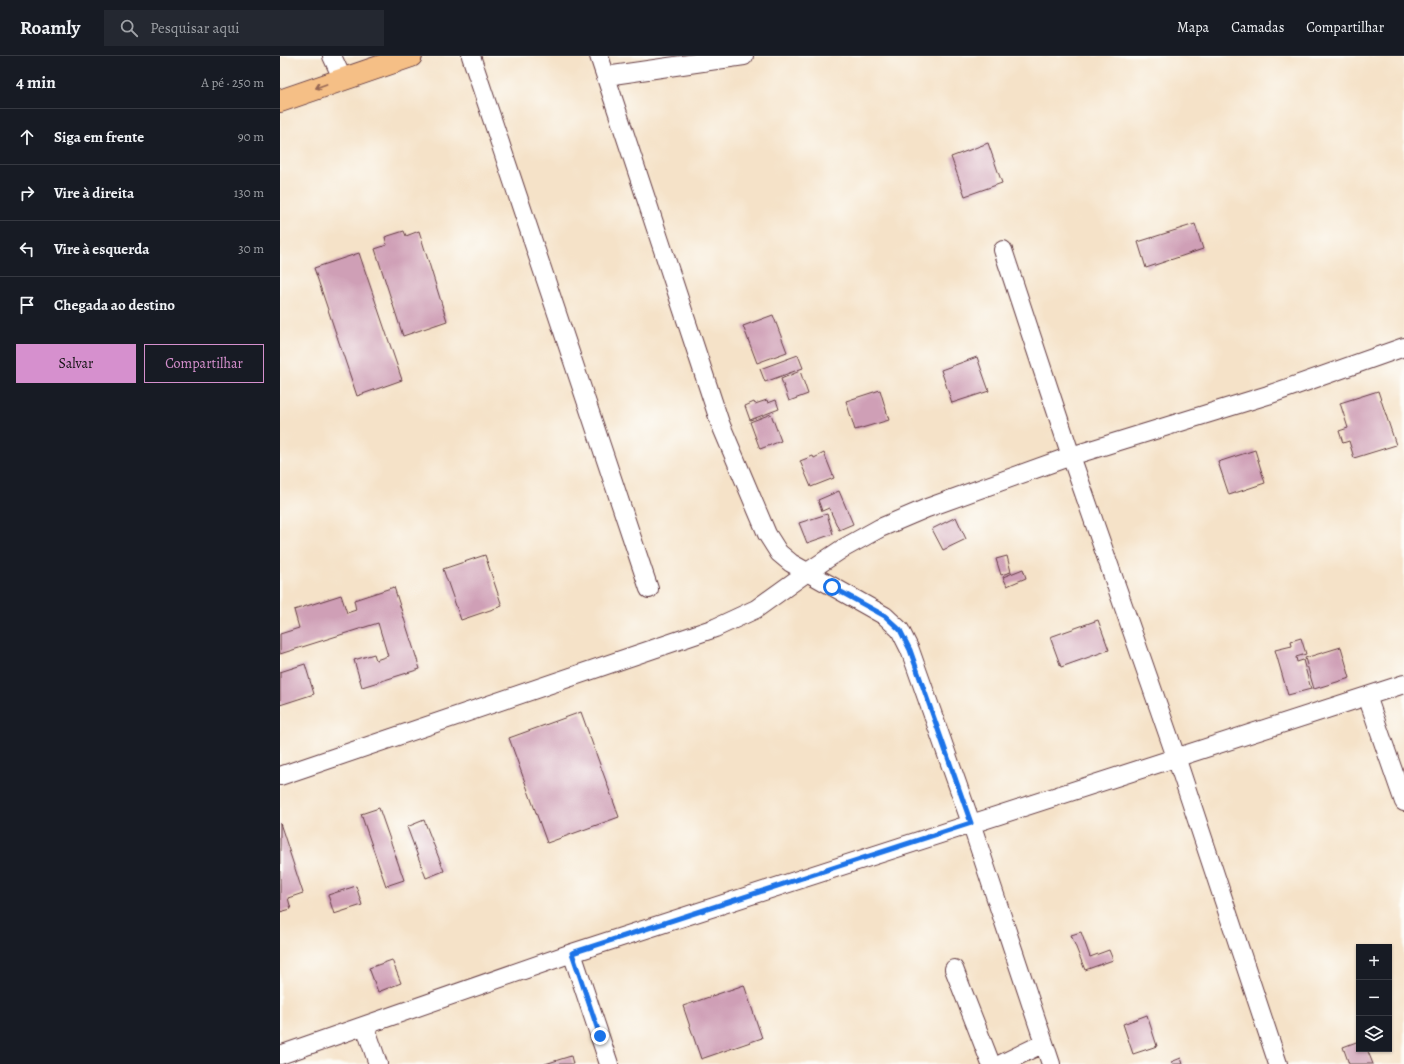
<!DOCTYPE html>
<html lang="pt">
<head>
<meta charset="utf-8">
<style>
  body { margin:0; font-family:Alegreya,serif; background:#242831; color:#f1f3f6 }
  .controls { position:absolute; right:12px; bottom:12px; display:grid; overflow:hidden; border-radius:0px; box-shadow:0 1px 3px #0004 }
  .controls button { width:36px; height:36px; display:grid; place-items:center; padding:0; border:0; border-bottom:1px solid #363941; background:#171b24; color:#f1f3f6; font:20px sans-serif }
  .stop { position:absolute; width:12px; height:12px; margin:-9px; border:3px solid #1a73e8; border-radius:50%; background:#fff }
  .stop.end { background:#1a73e8; border-color:#fff; box-shadow:0 1px 4px #0008 }
  .list { margin:0; padding:0; list-style:none }
  h2 { display:flex; justify-content:space-between; align-items:center; height:52px; margin:0; padding:0 16px; font-size:17px }
  h2 small { font-size:13px; font-weight:400; color:#9ea1a6 }
  .list li { display:grid; grid-template-columns:26px 1fr auto; gap:12px; align-items:center; box-sizing:border-box; height:56px; padding:0 16px; border-top:1px solid #363941 }
  .list b { display:block; font-size:15px; white-space:nowrap }
  .list em { font-size:13px; font-style:normal; color:#9ea1a6 }
  .actions { display:flex; gap:8px; padding:12px 16px }
  .actions a { flex:1; padding:9px 0; border:1px solid #d690ce; border-radius:0px; text-align:center; font-size:14px; color:#d690ce }
  .actions .main { background:#d690ce; color:#111 }
  .icon { flex:none; width:22px; height:22px; fill:none; stroke:currentColor; stroke-width:2; stroke-linecap:round; stroke-linejoin:round }
  .map { position:relative; flex:none; width:1124px; height:1008px; overflow:hidden }
  header { display:flex; align-items:center; gap:24px; box-sizing:border-box; height:56px; padding:0 20px; background:#171b24; border-bottom:1px solid #363941 }
  header strong { font-size:19px }
  nav { display:flex; gap:22px; margin-inline-start:auto; font-size:14px }
  .search { width:280px; height:36px; background:#242831; display:flex; align-items:center; gap:10px; box-sizing:border-box; padding:0 14px; border-radius:0px; color:#9ea1a6; font-size:15px }
  main { display:flex }
  aside { flex:1; background:#171b24 }
  .map>svg:first-child { display:block }
  .building { fill:#cf9fb6 }
  .lines { fill:none; stroke-linecap:round; stroke-linejoin:round }
  .minor-casing { stroke:#643c43; stroke-width:20 }
  .trunk-casing { stroke:#643c43; stroke-width:24 }
  .minor { stroke:#fff; stroke-width:18 }
  .trunk { stroke:#f5bf86; stroke-width:22 }
  .oneway { stroke:#976754 }
  .route { stroke:#1a73e8; stroke-width:5 }
</style>
</head>
<body>
<header>
<strong>Roamly</strong>
<div class="search"><svg class="icon" aria-label="search" viewBox="0 0 24 24"><circle cx="10" cy="10" r="6"/><path d="M15 15l6 6"/></svg>Pesquisar aqui</div>
<nav><a>Mapa</a><a>Camadas</a><a>Compartilhar</a></nav>
</header>
<main>
<aside>
<h2>4 min<small>A pé · 250 m</small></h2>
<ul class="list">
<li><svg class="icon" aria-label="ahead" viewBox="0 0 24 24"><path d="M12 20V5M6 11l6-6 6 6"/></svg><div><b>Siga em frente</b></div><em>90 m</em></li>
<li><svg class="icon" aria-label="right" viewBox="0 0 24 24"><path d="M7 20v-9h11M14 6l5 5-5 5"/></svg><div><b>Vire à direita</b></div><em>130 m</em></li>
<li><svg class="icon" aria-label="left" viewBox="0 0 24 24"><path d="M17 20v-9H6M10 6l-5 5 5 5"/></svg><div><b>Vire à esquerda</b></div><em>30 m</em></li>
<li><svg class="icon" aria-label="arrive" viewBox="0 0 24 24"><path d="M6 21V4h12l-3 4 3 4H6"/></svg><div><b>Chegada ao destino</b></div></li>
</ul>
<div class="actions"><a class="main">Salvar</a><a>Compartilhar</a></div>
</aside>
<div class="map">
<svg width="1124" height="1008" viewBox="0 0 1124 1008">
  <rect width="100%" height="100%" fill="#fdfcf7"/>
  <filter id="ink" filterUnits="userSpaceOnUse"><feTurbulence type="fractalNoise" baseFrequency=".025" numOctaves="2"/><feDisplacementMap in="SourceGraphic" scale="8" xChannelSelector="R" yChannelSelector="G"/><feConvolveMatrix kernelMatrix="1 2 1 2 8 2 1 2 1" color-interpolation-filters="sRGB"/></filter>
  <filter id="wash" filterUnits="userSpaceOnUse"><feTurbulence type="fractalNoise" baseFrequency=".012" numOctaves="4" result="noise"/><feDisplacementMap in="SourceGraphic" scale="16" xChannelSelector="R" yChannelSelector="G"/><feGaussianBlur stdDeviation="0.9" result="paint"/><feColorMatrix in="noise" values="0 0 0 0 0 0 0 0 0 0 0 0 0 0 0 0 0 1.4 0 .05"/><feComposite in="paint" operator="in"/></filter>
  <g filter="url(#wash)">
    <rect width="100%" height="100%" fill="#f5e2c8"/>
    <g id="blocks">
      <path class="building" d="M708,87L722,127L685,140L671,101Z
        M915,168L923,193L866,212L858,186Z
        M124,175L126,180L139,175L167,265L123,280L95,193L107,189L105,181Z
        M79,197L122,324L77,340L34,212Z
        M493,259L507,296L477,307L463,270Z
        M518,299L523,312L485,326L480,313Z
        M697,301L709,335L672,347L661,314Z
        M520,315L528,338L509,345L501,323Z
        M600,334L609,364L575,374L566,345Z
        M1098,335L1116,389L1074,402L1069,385L1063,387L1059,375L1068,372L1060,347Z
        M487,344L488,347L496,344L499,353L470,364L465,350L474,346L475,348Z
        M491,358L501,385L480,393L470,366Z
        M975,394L985,427L949,439L938,406Z
        M544,397L554,422L531,431L520,405L533,400L534,402Z
        M559,435L573,468L559,474L549,452L542,455L538,444Z
        M547,458L553,478L527,487L519,467Z
        M676,461L686,483L663,494L652,473Z
        M205,499L222,550L181,564L163,513Z
        M727,500L731,516L721,519L716,503Z
        M743,513L746,522L727,530L723,521Z
        M114,531L140,613L82,631L74,604L94,598L96,604L108,600L98,567L0,598V578L19,572L14,554L61,539L67,557L76,554L74,544Z
        M818,564L829,594L781,611L770,581Z
        M1021,582L1026,598L1016,601L1017,606L1023,604L1031,633L1008,639L995,594L1012,590L1011,585Z
        M1061,591L1070,622L1034,633L1025,602Z
        M25,608L34,638L0,649V616Z
        M301,656L339,761L267,787L229,682Z
        M99,752L124,824L106,830L81,758Z
        M144,764L164,815L146,822L127,771Z
        M0,767L23,837L8,842L11,853L0,856Z
        M76,830L82,849L54,858L48,839Z
        M801,876L810,901L829,894L833,904L805,914L791,879Z
        M112,904L121,927L98,936L89,912Z
        M464,929L482,982L421,1003L403,950Z
        M867,959L877,990L853,998L843,968Z
        M1079,985V993H1087L1093,1008H1069L1063,991Z
        M291,1000L293,1008H265Z
        M901,1002L903,1008H892L891,1006Z"/>
    </g>
  </g>
  <g filter="url(#ink)">
    <use href="#blocks" fill-opacity="0" stroke="#643c43" stroke-width="1"/>
    <g class="lines">
      <g class="minor-casing">
        <path id="minor" d="M52,0L62,22
          M191,0L369,533
          M319,0L440,367L487,478L499,497L511,507L605,560L620,574L630,594L691,767L771,1008
          M326,20L464,0
          M723,194L791,400L896,701L998,1008
          M1087,640L1124,746
          M0,720L435,572L476,553L526,517L562,493L600,472L647,452L791,400L988,339L1124,291
          M292,897L329,1008
          M674,913L711,1008
          M85,970L98,1008
          M0,999L292,897L1124,628
          M721,1008L764,987"/>
      </g>
      <g class="trunk-casing">
        <path id="trunk" d="M0,45L131,0"/>
      </g>
      <use href="#minor" class="minor"/>
      <use href="#trunk" class="trunk"/>
    </g>
    <defs><path id="oneway-shaft" d="M-6 0H5M1.5-3L5.5 0L1.5 3" fill="none" stroke-width="1.6" stroke-linecap="round" stroke-linejoin="round"/></defs>
    <use class="oneway" href="#oneway-shaft" transform="translate(41 30) rotate(160)"/>
  </g>
  <g class="lines" filter="url(#ink)">
    <path class="route" d="M320,980L292,897L691,767L630,594L620,574L605,560L552,531"/>
  </g>
</svg>
<div class="controls">
<button>+</button>
<button>−</button>
<button><svg class="icon" aria-label="layers" viewBox="0 0 24 24"><path d="M12 4l9 5-9 5-9-5zM3 14l9 5 9-5"/></svg></button>
</div>
<div class="stop" style="left:552px;top:531px"></div>
<div class="stop end" style="left:320px;top:980px"></div>
</div>
</main>
</body>
</html>
